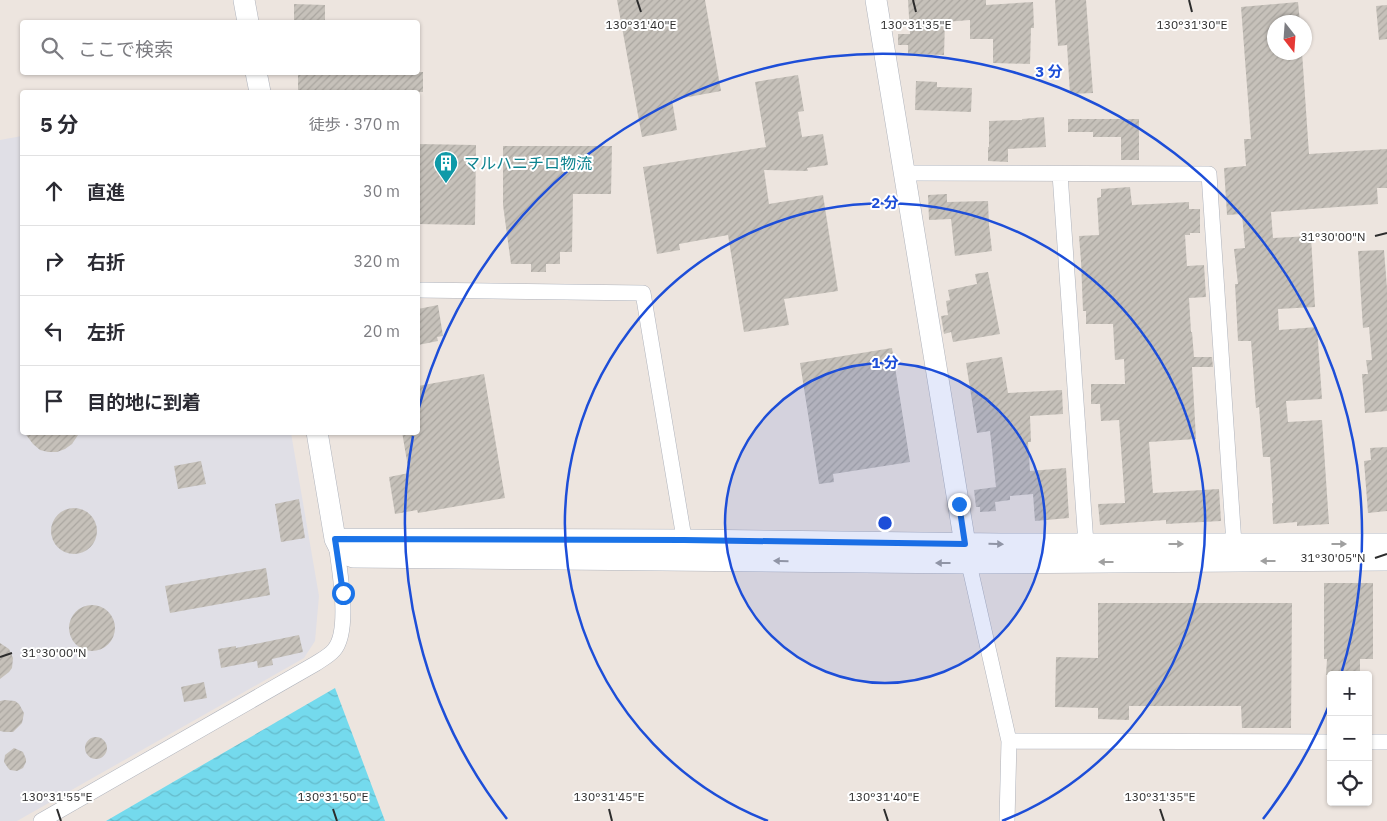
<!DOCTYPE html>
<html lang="ja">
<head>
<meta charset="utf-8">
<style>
  body { margin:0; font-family:"IBM Plex Sans","Noto Sans JP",sans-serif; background:#f7f7f7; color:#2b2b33 }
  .controls { position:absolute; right:15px; bottom:15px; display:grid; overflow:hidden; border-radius:5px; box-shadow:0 1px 4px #0004 }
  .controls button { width:45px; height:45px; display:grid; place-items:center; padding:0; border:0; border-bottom:1px solid #e1e1e2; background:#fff; color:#2b2b33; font:25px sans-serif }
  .compass { position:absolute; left:1267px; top:15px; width:45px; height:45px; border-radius:50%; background:#fff; box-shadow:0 1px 4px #0004; rotate:163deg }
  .stop { position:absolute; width:15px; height:15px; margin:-11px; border:4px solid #1a73e8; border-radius:50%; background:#fff }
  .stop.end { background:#1a73e8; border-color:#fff; box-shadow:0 1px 5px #0008 }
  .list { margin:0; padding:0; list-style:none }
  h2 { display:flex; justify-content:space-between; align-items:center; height:65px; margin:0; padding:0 20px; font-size:21px }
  h2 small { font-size:16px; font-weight:400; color:#7c7c81 }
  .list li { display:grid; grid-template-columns:32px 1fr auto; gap:15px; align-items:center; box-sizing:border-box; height:70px; padding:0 20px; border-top:1px solid #e1e1e2 }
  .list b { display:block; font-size:19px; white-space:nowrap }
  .list em { font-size:16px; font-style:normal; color:#7c7c81 }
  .icon { flex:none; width:28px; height:28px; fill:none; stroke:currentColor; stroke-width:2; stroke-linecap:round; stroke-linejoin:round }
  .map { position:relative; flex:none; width:1387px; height:821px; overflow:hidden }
  .search { position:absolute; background:#fff; box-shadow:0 1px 4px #0004; left:20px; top:20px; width:400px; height:55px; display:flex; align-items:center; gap:12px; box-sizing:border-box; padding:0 18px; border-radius:5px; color:#7c7c81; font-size:19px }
  .panel { position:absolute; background:#fff; box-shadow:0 1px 4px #0004; left:20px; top:90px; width:400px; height:345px; border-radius:5px }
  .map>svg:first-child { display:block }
  .industrial { fill:#e0dfe6 }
  .water { fill:url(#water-waves) }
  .building { fill:url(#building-hatch) }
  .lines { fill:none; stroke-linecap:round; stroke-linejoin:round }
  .street-casing { stroke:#afb3bc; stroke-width:16 }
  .secondary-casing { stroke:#afb3bc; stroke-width:22 }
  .street { stroke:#fff; stroke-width:15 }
  .secondary { stroke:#fff; stroke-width:21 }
  .oneway { fill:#a0a0a0 }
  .route { stroke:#1a73e8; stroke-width:6 }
  .ticks { fill:none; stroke:#2c2c2c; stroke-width:2 }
  .ring { fill:none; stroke:#1d4ed8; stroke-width:2.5 }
  .labels { text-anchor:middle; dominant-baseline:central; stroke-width:4; stroke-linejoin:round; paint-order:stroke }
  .culture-label { font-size:16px; fill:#0d838f; stroke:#fff; text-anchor:start }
  .ticks-label { font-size:12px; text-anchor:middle; fill:#2c2c2c; stroke:#fff; stroke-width:4; stroke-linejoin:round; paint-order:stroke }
  .centre { fill:#1d4ed8; stroke:#fff; stroke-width:2.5 }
  .ring-label { font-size:15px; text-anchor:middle; font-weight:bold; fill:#1d4ed8; stroke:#fff; stroke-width:4; stroke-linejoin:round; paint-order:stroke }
</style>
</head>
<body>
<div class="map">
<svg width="1387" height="821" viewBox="0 0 1387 821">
  <defs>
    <pattern id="water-waves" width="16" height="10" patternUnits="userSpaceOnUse" patternTransform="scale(1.25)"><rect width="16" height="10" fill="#74daed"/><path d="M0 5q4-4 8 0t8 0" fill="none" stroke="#65bbcb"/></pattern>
    <pattern id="building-hatch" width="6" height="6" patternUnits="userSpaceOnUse" patternTransform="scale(1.25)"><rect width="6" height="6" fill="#c6c1ba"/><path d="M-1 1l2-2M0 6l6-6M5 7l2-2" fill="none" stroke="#aaa6a0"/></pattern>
  </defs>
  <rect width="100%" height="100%" fill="#ede5df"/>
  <path class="industrial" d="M22,136V432L291,433L319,596L315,641L304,658L17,821H0V140Z"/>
  <path class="water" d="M335,688L385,821H106Z"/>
  <path class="building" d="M617,0H705L721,91L672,100L677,130L642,137Z
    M908,0H986V5L1033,2L1034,28H1031L1030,64L993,63V39H970V20L945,22L944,55L908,54V45H898V34H910Z
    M1055,0H1086L1093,93L1070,94L1067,45L1058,46Z
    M1298,2L1300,22H1274V52H1302L1309,154L1387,149V188H1377L1378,204L1271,212L1273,238L1311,236L1315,307L1278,309L1279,330L1317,327L1322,399L1286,401L1288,422L1322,420L1329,524L1297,526V522L1273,524L1272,503H1273L1270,457H1263L1259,407L1256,408L1251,341H1238L1235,284H1238L1234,249L1245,248L1242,214L1227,215L1224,168L1246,166L1244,139H1251L1241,7Z
    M294,4L325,5V22H294Z
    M1387,5V39L1379,40L1376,6Z
    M298,72H423V92H298Z
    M798,75L804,111L798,112L802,137L823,134L828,165L807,168L808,171L764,170L769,204L823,195L838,291L784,299L789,325L744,332L728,235L679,244L680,250L657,254L643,167L766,147L755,82Z
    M916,81L937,82V87L972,88L971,112L915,110Z
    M1044,117L1046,147L1008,149V162L988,161V147H989V121L1022,120V119Z
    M1068,119H1139V160H1121V137H1093V132H1068Z
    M418,144L476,145L475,225L418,224Z
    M503,146H612L611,194H573L572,252H560V264H546V272H531V264H511L503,205Z
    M1130,187L1132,205L1189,202V209H1200V233H1190V235H1185L1187,266L1204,265L1206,297L1189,298L1191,332H1192L1194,357H1212L1213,367H1192L1196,439L1149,442L1153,493L1219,489L1221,521L1166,524V520L1100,525L1098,504L1125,503L1119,420L1101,421L1100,404H1091V384H1125L1124,359L1115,360L1113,324H1086V311H1083L1081,261L1079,236L1099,235L1097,198L1101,197V189Z
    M947,194V202L988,201L989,225L992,251L955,256L951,219L929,220L928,195Z
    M1384,250L1387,288V411L1365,413L1362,374H1368L1366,360H1372L1369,327L1363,328L1358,251Z
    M988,272L1000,334L953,342L951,332L944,334L941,316L948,315L946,301L950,300L948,290L977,284L975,274Z
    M438,305L443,336L437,337L438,341L418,345V309Z
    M892,348L910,462L833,474L834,482L819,484L800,363Z
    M1002,357L1008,393L1062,390L1063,414L1030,416L1031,442H1028L1030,471L1066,468L1069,518L1035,521L1033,494L1010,496V500L995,502L996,511L980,512V507H976L974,490L996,487L990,431L977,433L966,363Z
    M484,374L505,498L418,513L417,510L395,514L389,477L409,473L402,432H418V386Z
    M24,432H80L72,444L65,449L57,452H48L40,450L33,444Z
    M1387,447V511L1368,513L1364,461L1371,460L1370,448Z
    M201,461L206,484L178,489L174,466Z
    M299,499L305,538L281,542L275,504Z
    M51 531a23 23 0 1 1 46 0a23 23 0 1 1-46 0Z
    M266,568L270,595L170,613L165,586Z
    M1324,583H1373V659H1360V675H1326L1327,659H1324Z
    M1098,603H1292L1291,728H1242L1241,706H1129V720L1098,719V708L1055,707L1056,657L1098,658Z
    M69 628a23 23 0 1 1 46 0a23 23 0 1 1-46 0Z
    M299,635L303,652L272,659L273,665L258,668L257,661L221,668L218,649L236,646V648Z
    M0,643L9,649L13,658L12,668L9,672L0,679Z
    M204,682L207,698L184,702L181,687Z
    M5,700L15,701L19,704L24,713L22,723L13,732H5L0,731V701Z
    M85 748a11 11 0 1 1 22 0a11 11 0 1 1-22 0Z
    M14,748L23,752L26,759V762L23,768L17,771L10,770L8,768L4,762L5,755Z"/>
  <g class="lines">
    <g class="street-casing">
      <path id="street" d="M904,173L1209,174L1234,544
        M1060,174L1086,544
        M418,290L643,293L686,550
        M967,555L1009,741L1007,821
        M1009,741L1331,742
        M1368,742H1387
        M41,821L315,664C321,660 329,656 334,650C351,631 339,567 336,543"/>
    </g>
    <g class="secondary-casing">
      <path id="secondary" d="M244,0L248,22
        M876,0L965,544
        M256,72L260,92
        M317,432L335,539L342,553L353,557L968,563L1387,560
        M335,539L684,540L1000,544H1387"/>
    </g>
    <use href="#street" class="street"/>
    <use href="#secondary" class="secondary"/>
  </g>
  <defs><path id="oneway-solid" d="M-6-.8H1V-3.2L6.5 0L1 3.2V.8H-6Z" transform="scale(1.25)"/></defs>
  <g class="oneway">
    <use href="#oneway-solid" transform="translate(996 544) rotate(1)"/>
    <use href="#oneway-solid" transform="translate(1176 544)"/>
    <use href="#oneway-solid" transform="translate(1339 544)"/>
    <use href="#oneway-solid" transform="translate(781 561) rotate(-179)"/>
    <use href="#oneway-solid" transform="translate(1268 561) rotate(180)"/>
    <use href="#oneway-solid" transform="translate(1106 562) rotate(180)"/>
    <use href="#oneway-solid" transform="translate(943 563) rotate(-180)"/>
  </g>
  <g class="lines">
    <path class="route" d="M343,593L335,539L684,540L965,544L959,504"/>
  </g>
  <path class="ticks" d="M637,0L641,12M913,0L916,12M1189,0L1192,12M1375,236L1387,233M1375,558L1387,554M0,657L12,653M57,809L61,821M333,809L337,821M609,809L612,821M884,809L888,821M1160,809L1164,821"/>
  <circle cx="885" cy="523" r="160" fill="#1d4ed8" fill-opacity=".12"/>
  <g class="ring">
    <circle cx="885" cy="523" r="160"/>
    <path d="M768 821A320 320 0 1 1 1002 821"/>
    <path d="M1330 703A480 480 0 0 1 1263 819M507 819A480 480 0 0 1 413 436M418 411A480 480 0 1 1 1342 671"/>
  </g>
  <defs>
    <g id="building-pin" transform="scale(1.25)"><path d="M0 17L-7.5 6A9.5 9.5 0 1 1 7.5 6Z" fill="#0f9aa8" stroke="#fff"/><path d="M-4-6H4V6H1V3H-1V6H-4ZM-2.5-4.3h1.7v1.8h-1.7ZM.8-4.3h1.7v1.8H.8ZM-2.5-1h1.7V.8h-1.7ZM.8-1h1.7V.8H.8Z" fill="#fff"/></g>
  </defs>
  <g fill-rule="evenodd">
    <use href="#building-pin" x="446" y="163"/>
  </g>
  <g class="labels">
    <g class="culture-label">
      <text x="464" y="163">マルハニチロ物流</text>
    </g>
  </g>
  <g class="ticks-label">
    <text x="641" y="29">130°31'40"E</text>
    <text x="916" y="29">130°31'35"E</text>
    <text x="1192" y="29">130°31'30"E</text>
    <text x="1333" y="241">31°30'00"N</text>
    <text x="1333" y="562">31°30'05"N</text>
    <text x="54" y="657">31°30'00"N</text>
    <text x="57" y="801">130°31'55"E</text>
    <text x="333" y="801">130°31'50"E</text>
    <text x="609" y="801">130°31'45"E</text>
    <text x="884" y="801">130°31'40"E</text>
    <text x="1160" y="801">130°31'35"E</text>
  </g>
  <circle cx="885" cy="523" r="8" class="centre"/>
  <g class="ring-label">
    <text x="1049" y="77">3 分</text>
    <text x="885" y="208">2 分</text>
    <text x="885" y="368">1 分</text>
  </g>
</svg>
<div class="controls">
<button>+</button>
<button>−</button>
<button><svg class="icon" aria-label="locate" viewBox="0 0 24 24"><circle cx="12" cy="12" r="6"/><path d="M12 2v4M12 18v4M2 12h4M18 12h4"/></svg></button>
</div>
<svg class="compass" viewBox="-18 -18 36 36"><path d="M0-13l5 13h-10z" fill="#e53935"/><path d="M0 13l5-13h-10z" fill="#7c7c81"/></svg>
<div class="stop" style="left:343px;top:593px"></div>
<div class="stop end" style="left:959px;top:504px"></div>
<div class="search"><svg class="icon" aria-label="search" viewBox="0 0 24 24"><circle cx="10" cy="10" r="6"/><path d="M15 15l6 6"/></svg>ここで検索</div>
<section class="panel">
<h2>5 分<small>徒歩 · 370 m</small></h2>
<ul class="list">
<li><svg class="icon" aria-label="ahead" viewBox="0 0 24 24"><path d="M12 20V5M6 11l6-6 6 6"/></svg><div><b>直進</b></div><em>30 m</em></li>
<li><svg class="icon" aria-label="right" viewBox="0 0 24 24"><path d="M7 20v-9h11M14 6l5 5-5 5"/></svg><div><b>右折</b></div><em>320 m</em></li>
<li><svg class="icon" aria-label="left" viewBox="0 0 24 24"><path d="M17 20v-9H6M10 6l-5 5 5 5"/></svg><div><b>左折</b></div><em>20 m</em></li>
<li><svg class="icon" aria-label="arrive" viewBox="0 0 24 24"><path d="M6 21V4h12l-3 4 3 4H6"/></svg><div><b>目的地に到着</b></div></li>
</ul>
</section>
</div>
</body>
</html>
